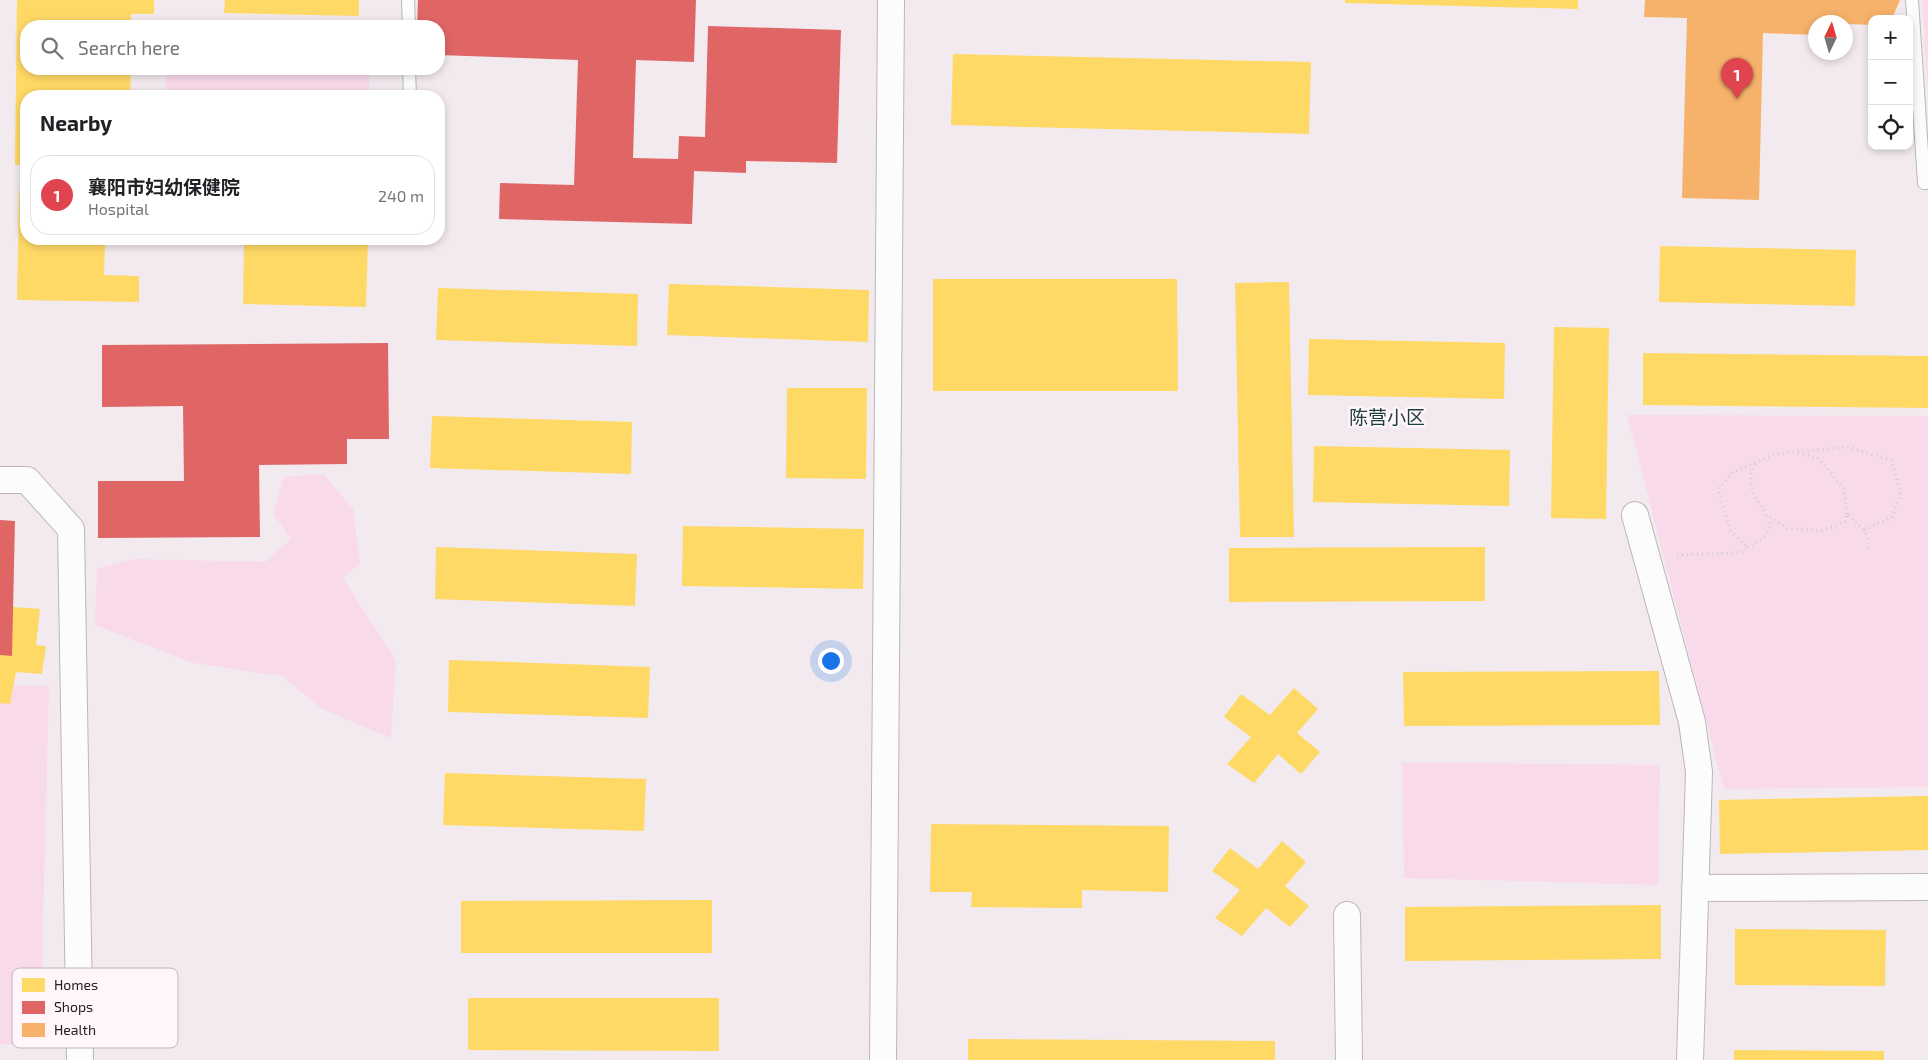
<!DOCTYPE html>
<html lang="en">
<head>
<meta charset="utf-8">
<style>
  body { margin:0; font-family:"Exo 2","Noto Sans SC",sans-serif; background:#f6f6f6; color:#202124 }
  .controls { position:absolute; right:15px; top:15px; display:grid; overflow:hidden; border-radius:10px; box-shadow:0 2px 8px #0003 }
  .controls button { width:45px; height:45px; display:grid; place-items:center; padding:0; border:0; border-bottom:1px solid #e0e0e0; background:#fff; color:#202124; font:25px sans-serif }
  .compass { position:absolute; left:1808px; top:15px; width:45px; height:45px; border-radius:50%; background:#fff; box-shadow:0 2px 8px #0003; rotate:5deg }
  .you { position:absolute; left:830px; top:660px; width:18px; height:18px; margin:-12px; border:4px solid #fff; border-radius:50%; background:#1a73e8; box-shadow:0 0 0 8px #1a73e833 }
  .badge { display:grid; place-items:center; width:32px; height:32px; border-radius:50%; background:#6d676a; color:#fff; font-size:16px; font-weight:700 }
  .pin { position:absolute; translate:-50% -41px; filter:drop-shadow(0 1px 2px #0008) }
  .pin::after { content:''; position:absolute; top:26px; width:18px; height:15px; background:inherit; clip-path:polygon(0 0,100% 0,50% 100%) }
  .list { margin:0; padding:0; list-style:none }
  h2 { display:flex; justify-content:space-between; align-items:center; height:65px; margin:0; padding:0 20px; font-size:21px }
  h2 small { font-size:16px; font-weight:400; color:#757577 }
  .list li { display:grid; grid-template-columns:32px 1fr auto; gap:15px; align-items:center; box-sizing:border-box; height:80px; margin:0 10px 10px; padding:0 10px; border:1px solid #e0e0e0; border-radius:20px }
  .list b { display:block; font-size:19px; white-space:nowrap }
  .list p { margin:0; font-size:16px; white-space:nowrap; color:#757577 }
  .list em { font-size:16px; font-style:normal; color:#757577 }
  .icon { flex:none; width:28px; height:28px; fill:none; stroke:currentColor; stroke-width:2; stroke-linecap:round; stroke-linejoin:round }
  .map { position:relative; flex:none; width:1928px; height:1060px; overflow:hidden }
  .search { position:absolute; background:#fff; box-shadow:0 2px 8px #0003; left:20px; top:20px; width:425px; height:55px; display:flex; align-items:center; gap:12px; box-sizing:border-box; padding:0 18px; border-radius:20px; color:#757577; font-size:19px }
  .panel { position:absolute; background:#fff; box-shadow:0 2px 8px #0003; left:20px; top:90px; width:425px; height:155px; border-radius:20px }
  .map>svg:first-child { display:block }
  .green { fill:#f9daeb }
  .homes { fill:#ffd966 }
  .shops { fill:#e06666 }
  .health { fill:#f6b26b }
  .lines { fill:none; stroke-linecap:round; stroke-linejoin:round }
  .lane-casing { stroke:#bcb6b9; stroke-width:14 }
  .street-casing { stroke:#bcb6b9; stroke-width:28 }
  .path { stroke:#cfcdce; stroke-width:3; stroke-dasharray:1 4; stroke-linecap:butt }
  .lane { stroke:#fdfcfc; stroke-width:12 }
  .street { stroke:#fdfcfc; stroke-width:26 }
  .labels { text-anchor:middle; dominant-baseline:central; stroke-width:5; stroke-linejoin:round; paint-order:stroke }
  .neighbourhood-label { font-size:19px; fill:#1c3e3e; stroke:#fff5fb }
  .key { fill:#fff5fb; stroke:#beb5ba; stroke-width:1 }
  .key-label { font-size:14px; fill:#262023 }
</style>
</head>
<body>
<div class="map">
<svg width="1928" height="1060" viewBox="0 0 1928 1060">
  <rect width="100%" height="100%" fill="#f2eaee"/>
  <path class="green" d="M1922,0H1928V93Z
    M166,69H369V96H166Z
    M1627,415L1928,416V787L1724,789Z
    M323,474L353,509L360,563L343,578L396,661L391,738L322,709L282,676L193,663L95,625L97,569L134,559L265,562L291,539L273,514L284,477Z
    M0,685L49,686L40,1045L0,1044Z
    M1402,762L1660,765L1658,885L1404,878Z"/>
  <path class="homes" d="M17,0H154V14H131V26H26V69H131L130,96H26V165H15Z
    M225,0H359V16L224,13Z
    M1345,0H1578V9L1345,3Z
    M953,54L1311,62L1309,134L951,125Z
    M19,191H26V239H148V243H105L104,275L139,276V302L17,300Z
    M244,239H368L366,307L243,304Z
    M1660,246L1856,250L1855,306L1659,302Z
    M933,279H1177L1178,391H933Z
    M1289,282L1294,537H1240L1235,283Z
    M669,284L869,290L868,342L667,335Z
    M438,288L638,294L637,346L436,340Z
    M1554,327L1609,328L1606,519L1551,518Z
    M1309,339L1505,343L1504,399L1308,395Z
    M1643,353L1928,356V408L1643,405Z
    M787,388H867L866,479L786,478Z
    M432,416L632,422L631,474L430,468Z
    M1314,446L1510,450L1509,506L1313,502Z
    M683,526L864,529L863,589L682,586Z
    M436,547L637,554L635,606L435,599Z
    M1485,547V601L1229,602V548Z
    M0,606L40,609L36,645L46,646L42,674L16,672L10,704L0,703Z
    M449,660L650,667L648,718L448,712Z
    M1659,671L1660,725L1404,726L1403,672Z
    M1294,688L1318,709L1297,733L1320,752L1301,774L1278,754L1254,783L1227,764L1251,737L1224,717L1241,694L1270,715Z
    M445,773L646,779L644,831L443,825Z
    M1928,796V850L1720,854L1719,800Z
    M931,824L1169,826L1168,892L1082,890V908L971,907L972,892H930Z
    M1282,841L1306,862L1285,886L1309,906L1290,927L1266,908L1242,936L1215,918L1240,890L1212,871L1230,848L1258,869Z
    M712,900V953H461V901Z
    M1661,905V959L1405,961V907Z
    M1735,929L1886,930L1885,986L1735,985Z
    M468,998H719V1051L468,1050Z
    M968,1039L1275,1041V1060H968Z
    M1734,1050L1884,1051V1060H1734Z"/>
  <path class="shops" d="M418,0H696L694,62L636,60L633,158L678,159L679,136L705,137L708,26L841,30L837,163L746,161V173L694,171L692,224L499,219L500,183L574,185L578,60L439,55V26H417Z
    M388,343L389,439H347V464L259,465L260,537L98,538V481H184L183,406L102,407V345Z
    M0,520L15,521L12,656L0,655Z"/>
  <path class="health" d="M1645,0H1900L1893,16L1888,19H1872V25L1847,24V30H1846V22H1816V35L1763,33L1759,200L1682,198L1687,18L1644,17Z"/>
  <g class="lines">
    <g class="lane-casing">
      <path id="lane" d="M408,0L409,26
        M1912,0L1924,183H1928
        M409,69L410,96"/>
    </g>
    <g class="street-casing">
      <path id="street" d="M0,480H27L71,529L80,1060
        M1635,515L1692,722L1699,772L1690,1060
        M1695,888L1928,887
        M1347,915L1349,1060
        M883,1060L891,0"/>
    </g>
    <path class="path" d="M1798,453L1819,459L1844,489L1847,514
      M1755,464L1750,477L1753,492L1766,515L1787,528L1820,531L1845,522L1847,514L1864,530
      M1747,547C1764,540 1767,537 1771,519
      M1677,555L1741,553L1747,547L1731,531L1718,490L1733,472L1776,454L1848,447L1891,460L1901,492L1892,517L1864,530L1869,541V550"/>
    <use href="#lane" class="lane"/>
    <use href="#street" class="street"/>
  </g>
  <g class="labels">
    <g class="neighbourhood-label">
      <text x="1387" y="416">陈营小区</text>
    </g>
  </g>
  <rect x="12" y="968" width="166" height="80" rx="8" class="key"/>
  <rect x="22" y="978" width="23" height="14" fill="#ffd966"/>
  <rect x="22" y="1001" width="23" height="13" fill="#e06666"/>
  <rect x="22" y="1023" width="23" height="14" fill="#f6b26b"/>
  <g class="key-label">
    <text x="54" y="990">Homes</text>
    <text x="54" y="1012">Shops</text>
    <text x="54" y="1035">Health</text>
  </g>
</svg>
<div class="controls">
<button>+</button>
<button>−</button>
<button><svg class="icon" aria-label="locate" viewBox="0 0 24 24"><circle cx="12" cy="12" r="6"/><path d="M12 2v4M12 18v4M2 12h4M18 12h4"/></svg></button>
</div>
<svg class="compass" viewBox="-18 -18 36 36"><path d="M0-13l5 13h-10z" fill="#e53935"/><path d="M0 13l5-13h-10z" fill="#757577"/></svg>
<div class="you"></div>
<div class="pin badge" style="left:1737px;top:99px;background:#e0444e">1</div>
<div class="search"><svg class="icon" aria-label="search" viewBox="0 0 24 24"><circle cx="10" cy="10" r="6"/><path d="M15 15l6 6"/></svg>Search here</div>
<section class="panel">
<h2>Nearby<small></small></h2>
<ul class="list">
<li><span class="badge" style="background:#e0444e">1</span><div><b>襄阳市妇幼保健院</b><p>Hospital</p></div><em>240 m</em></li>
</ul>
</section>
</div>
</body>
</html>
